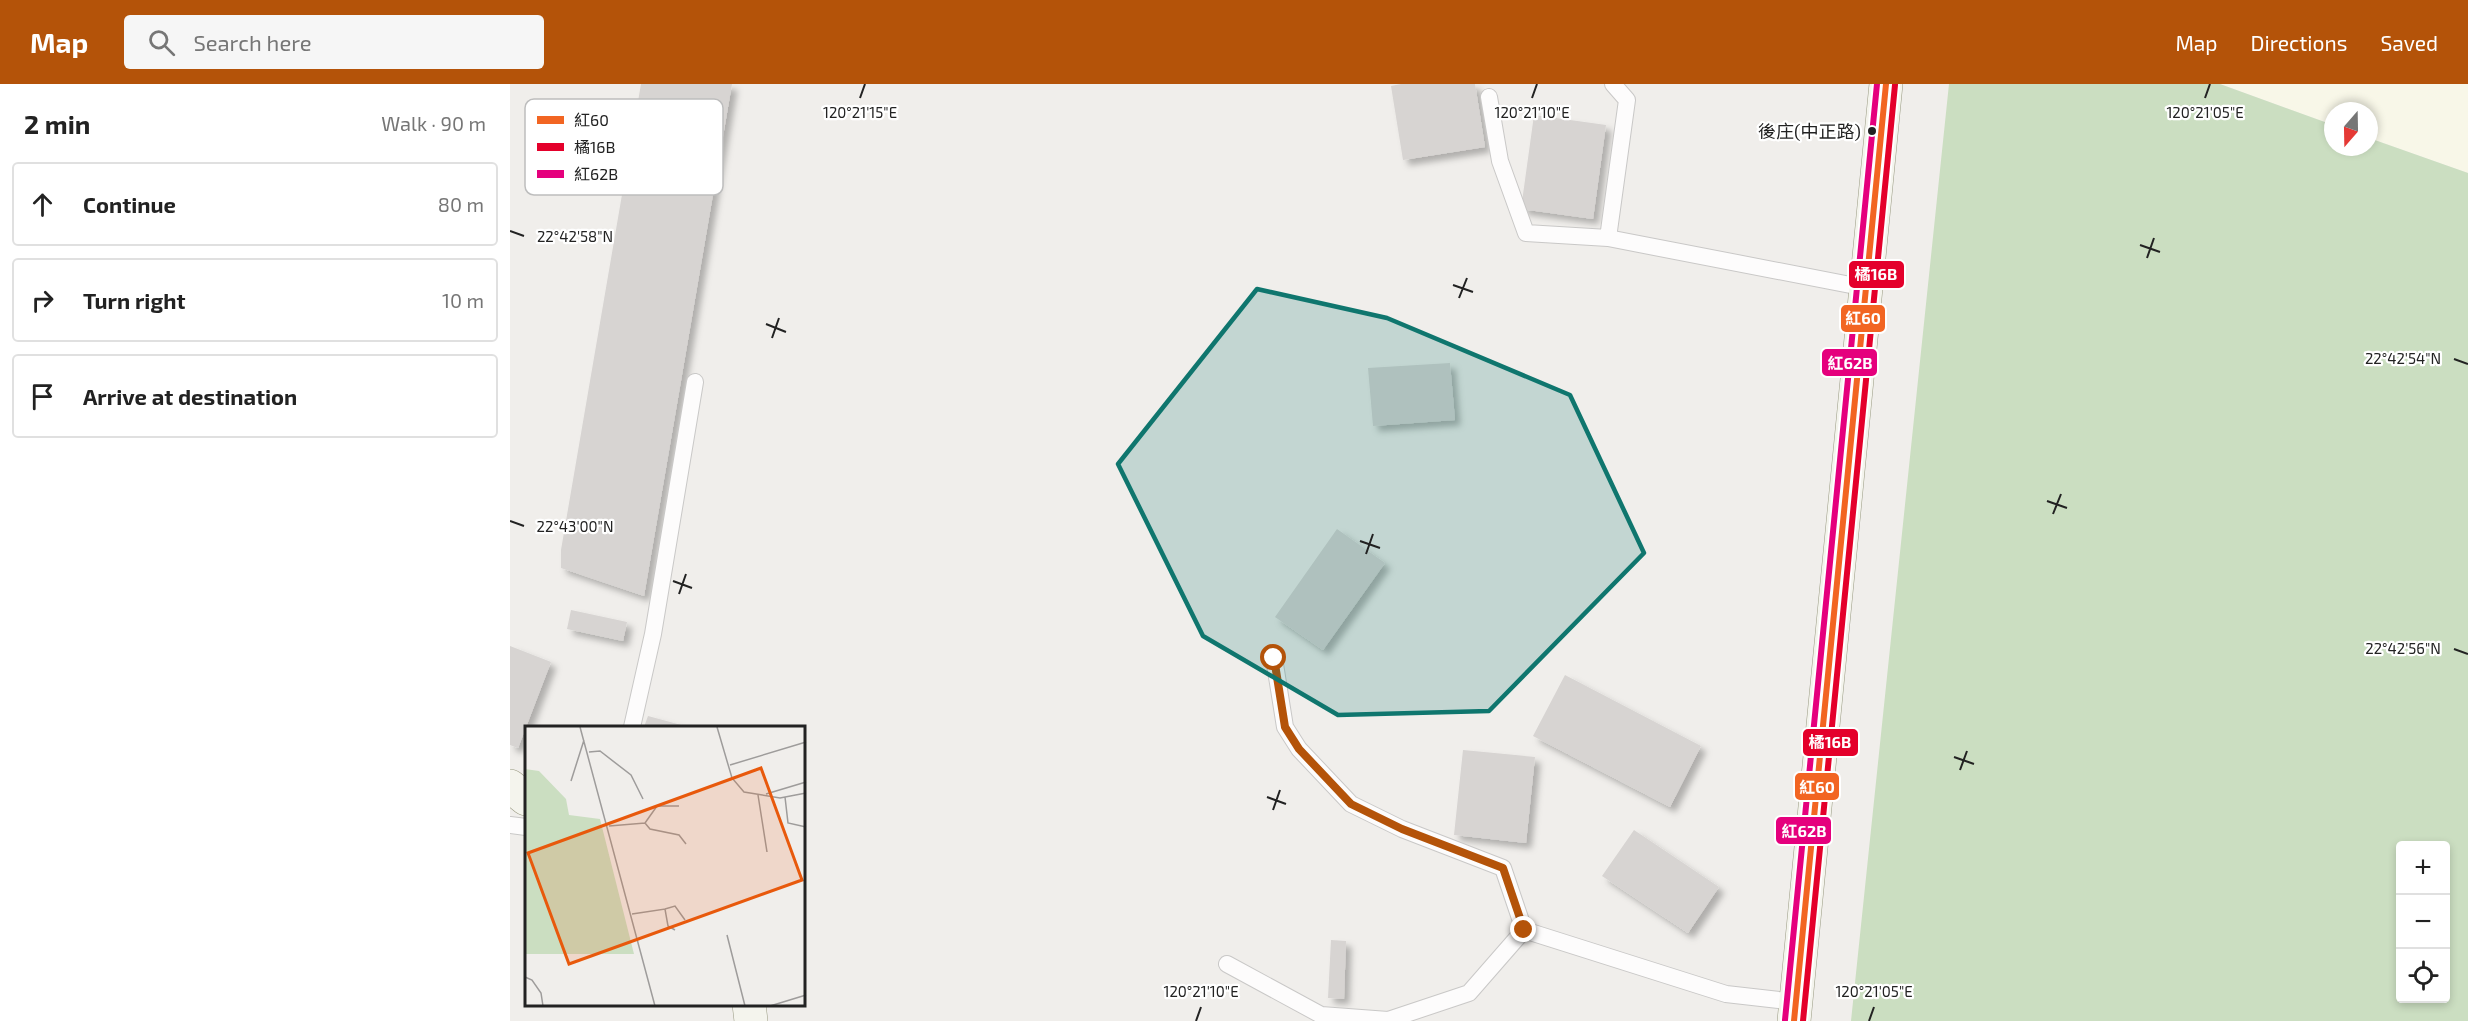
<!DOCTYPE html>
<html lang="en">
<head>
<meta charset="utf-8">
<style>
  body { margin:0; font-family:"Exo 2","Noto Sans TC",sans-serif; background:#f6f6f6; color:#222 }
  .controls { position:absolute; right:18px; bottom:18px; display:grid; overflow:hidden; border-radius:6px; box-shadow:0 3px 9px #0003 }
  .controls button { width:54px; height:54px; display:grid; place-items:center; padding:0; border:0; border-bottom:2px solid #e0e0e0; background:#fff; color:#222; font:30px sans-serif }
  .compass { position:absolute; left:1814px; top:18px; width:54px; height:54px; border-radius:50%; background:#fff; box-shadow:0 3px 9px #0003; rotate:200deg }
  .stop { position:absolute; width:18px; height:18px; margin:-14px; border:4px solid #b45309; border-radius:50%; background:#fff }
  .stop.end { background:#b45309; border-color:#fff; box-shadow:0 2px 6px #0008 }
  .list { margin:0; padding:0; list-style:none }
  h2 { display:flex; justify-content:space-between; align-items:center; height:78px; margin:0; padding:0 24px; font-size:26px }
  h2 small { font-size:20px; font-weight:400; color:#767676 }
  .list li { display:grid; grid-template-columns:39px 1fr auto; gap:18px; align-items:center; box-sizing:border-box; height:84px; margin:0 12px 12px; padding:0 12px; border:2px solid #e0e0e0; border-radius:6px }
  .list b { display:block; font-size:22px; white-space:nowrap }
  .list em { font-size:20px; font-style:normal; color:#767676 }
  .icon { flex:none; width:33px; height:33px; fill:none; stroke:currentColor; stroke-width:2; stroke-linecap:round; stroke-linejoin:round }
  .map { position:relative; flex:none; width:1958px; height:937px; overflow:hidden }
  header { display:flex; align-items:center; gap:36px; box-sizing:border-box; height:84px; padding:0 30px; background:#b45309; color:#fff }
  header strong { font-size:28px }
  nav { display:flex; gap:33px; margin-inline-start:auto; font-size:21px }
  .search { width:420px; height:54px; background:#f6f6f6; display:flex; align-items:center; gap:15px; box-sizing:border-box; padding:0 21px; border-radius:6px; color:#767676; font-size:22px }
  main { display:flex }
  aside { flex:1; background:#fff }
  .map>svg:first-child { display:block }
  .education { fill:#f8f7e8 }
  .forest { fill:#cbdec1; fill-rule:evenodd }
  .building { fill:#d7d4d2; filter:url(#shadow) }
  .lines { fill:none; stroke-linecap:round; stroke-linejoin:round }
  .lane-casing { stroke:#c9c8c7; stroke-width:18 }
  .secondary-casing { stroke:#999a82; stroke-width:34 }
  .lane { stroke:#fdfcfc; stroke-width:16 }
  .secondary { stroke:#f4f4ed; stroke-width:33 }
  .bus-1-casing { stroke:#fff; stroke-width:10 }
  .bus-2-casing { stroke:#fff; stroke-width:10 }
  .bus-3-casing { stroke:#fff; stroke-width:10 }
  .bus-1 { stroke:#f26522; stroke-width:6 }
  .bus-2 { stroke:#e4002b; stroke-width:6 }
  .bus-3 { stroke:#e5007d; stroke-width:6 }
  .route { stroke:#b45309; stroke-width:8 }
  .marked { fill:#0f766e; fill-opacity:0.2; stroke:#0f766e; stroke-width:4.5; stroke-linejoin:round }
  .ticks { fill:none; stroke:#222; stroke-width:2 }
  .bus-dot { fill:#222; stroke:#fff; stroke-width:2 }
  .labels { text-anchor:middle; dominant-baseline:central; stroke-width:4.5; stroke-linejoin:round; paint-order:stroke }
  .bus-label { font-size:18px; fill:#222; stroke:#fff; text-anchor:end }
  .inset-road { fill:none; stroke:#9e9c9b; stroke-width:1.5 }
  .view { fill:#e8590c; fill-opacity:0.15; stroke:#e8590c; stroke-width:3 }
  .inset-edge { fill:none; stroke:#222; stroke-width:3 }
  .key { fill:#fff; stroke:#bdbdbd; stroke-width:1.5 }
  .key-label { font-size:16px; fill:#222 }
  .ticks-label { font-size:15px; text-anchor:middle; fill:#222; stroke:#fff; stroke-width:4.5; stroke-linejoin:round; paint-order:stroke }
  .line-badge { stroke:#fff; stroke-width:2 }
  .badge-label { font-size:16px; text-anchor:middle; font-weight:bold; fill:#fff }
</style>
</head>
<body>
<header>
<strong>Map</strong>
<div class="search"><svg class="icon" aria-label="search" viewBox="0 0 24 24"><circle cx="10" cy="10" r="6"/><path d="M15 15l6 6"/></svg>Search here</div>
<nav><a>Map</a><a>Directions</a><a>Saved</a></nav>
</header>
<main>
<aside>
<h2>2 min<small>Walk · 90 m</small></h2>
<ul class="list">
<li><svg class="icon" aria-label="ahead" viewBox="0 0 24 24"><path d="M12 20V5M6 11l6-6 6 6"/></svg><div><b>Continue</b></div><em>80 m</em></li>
<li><svg class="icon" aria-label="right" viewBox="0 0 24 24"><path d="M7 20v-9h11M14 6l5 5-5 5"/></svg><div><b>Turn right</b></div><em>10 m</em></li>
<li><svg class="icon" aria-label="arrive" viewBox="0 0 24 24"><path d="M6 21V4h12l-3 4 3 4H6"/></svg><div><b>Arrive at destination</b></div></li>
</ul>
</aside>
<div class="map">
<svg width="1958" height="937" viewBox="0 0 1958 937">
  <defs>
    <filter id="shadow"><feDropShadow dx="5.5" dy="5.5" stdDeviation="3" flood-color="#0004"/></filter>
  </defs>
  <rect width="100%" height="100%" fill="#f0eeeb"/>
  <path class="education" d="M1710,0H1958V89L1859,54V27H1823V41Z"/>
  <path class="forest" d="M1439,0H1710L1823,41V63H1859V54L1958,89V937H1341ZM1890,762H1936V914H1890Z"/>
  <path class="building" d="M131,0H222L134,512L51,484V466Z
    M891,0H965L975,63L893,76L881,2Z
    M1024,31L1096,41L1083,135L1011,125Z
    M940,279L945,336L863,342L858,284Z
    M827,445L875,479L813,566L765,533Z
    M61,526L117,538L113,557L57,545Z
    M0,562L41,578L8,664L0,661Z
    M1055,591L1191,662L1160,723L1023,652Z
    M138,632L175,642V643H134Z
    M953,666L1025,673L1016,759L944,751Z
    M1124,746L1209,803L1178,849L1092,792Z
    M821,856L836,857L834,915L818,914Z"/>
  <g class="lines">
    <g class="lane-casing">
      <path id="lane" d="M1103,0L1117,16L1098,154L1356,204
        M979,13L990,77L1016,149L1098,154
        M764,574L775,643L789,665L841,720L892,745L993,784L1014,846L1216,910L1286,918
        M122,643L143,550L185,298
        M0,741L16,743
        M717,880L811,931L878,936L959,909L1014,846"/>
    </g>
    <g class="secondary-casing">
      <path id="secondary" d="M0,702L16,715
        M239,920L241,937
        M1284,937L1376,0"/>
    </g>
    <use href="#lane" class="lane"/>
    <use href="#secondary" class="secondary"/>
    <g class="bus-1-casing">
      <path id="bus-1" d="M1284,937L1376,0"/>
    </g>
    <g class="bus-2-casing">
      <path id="bus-2" d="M1293,937L1385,1"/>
    </g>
    <g class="bus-3-casing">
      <path id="bus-3" d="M1275,936L1367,0"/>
    </g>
    <use href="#bus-1" class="bus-1"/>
    <use href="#bus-2" class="bus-2"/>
    <use href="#bus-3" class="bus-3"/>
  </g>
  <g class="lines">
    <path class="route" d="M764,574L775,643L789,665L841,720L892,745L993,784L1014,846"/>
  </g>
  <path class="marked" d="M747,205L877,234L1060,311L1134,469L979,627L828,631L693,552L608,380Z"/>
  <path class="ticks" d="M350,14L355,0M1022,14L1027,0M1695,14L1700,0M0,147L14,152M1630,161L1650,168M1637,174L1644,154M943,201L963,208M949,214L957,194M256,240L276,248M262,254L269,234M1944,275L1958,280M1537,417L1557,424M1543,430L1551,410M0,437L14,442M850,457L870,464M856,470L863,450M163,497L182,504M169,510L176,490M1944,565L1958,570M1444,673L1464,680M1450,686L1457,667M757,713L776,720M763,726L770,706M686,937L691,923M1359,937L1364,923"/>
  <circle class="bus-dot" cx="1362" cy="47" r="5"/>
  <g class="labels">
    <g class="bus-label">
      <text x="1351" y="47">後庄(中正路)</text>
    </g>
  </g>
  <g transform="translate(15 642)">
    <rect width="280" height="280" fill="#f0eeeb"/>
    <path d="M0,43L14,45L41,73L44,89L75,93L109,228H0Z" fill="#cbdec1"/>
    <path class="inset-road" d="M55,1L130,280M192,1L207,52L219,66L255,72L281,67M64,26L75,25L106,49L118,73M205,39L281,16M46,55L59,14M241,68L281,56M233,69L242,126M260,71L263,97L281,101M120,97L132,80H154M84,100L120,97L125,103L154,109L161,118M140,183L150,180L160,194M107,188L140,183L143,200L150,204M202,209L220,280M0,251L7,254L16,267L18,280M245,280L281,269"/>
    <path class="view" d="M236,42L277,154L44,238L3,127Z"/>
    <rect width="280" height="280" class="inset-edge"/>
  </g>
  <rect x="15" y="15" width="198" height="96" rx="9" class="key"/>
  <rect x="27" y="32" width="27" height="8" fill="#f26522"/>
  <rect x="27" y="59" width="27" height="8" fill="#e4002b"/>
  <rect x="27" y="86" width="27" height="8" fill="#e5007d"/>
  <g class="key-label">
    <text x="64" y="42">紅60</text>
    <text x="64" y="69">橘16B</text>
    <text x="64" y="96">紅62B</text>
  </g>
  <g class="ticks-label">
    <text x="350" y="34">120°21'15"E</text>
    <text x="1022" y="34">120°21'10"E</text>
    <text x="1695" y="34">120°21'05"E</text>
    <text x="65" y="158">22°42'58"N</text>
    <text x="1893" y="280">22°42'54"N</text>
    <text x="65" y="448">22°43'00"N</text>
    <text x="1893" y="570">22°42'56"N</text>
    <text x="691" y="913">120°21'10"E</text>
    <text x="1364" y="913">120°21'05"E</text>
  </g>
  <g class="line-badge">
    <rect x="1338" y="176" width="57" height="29" rx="6" fill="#e4002b"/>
    <rect x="1330" y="220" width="46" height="29" rx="6" fill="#f26522"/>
    <rect x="1311" y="264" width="57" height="29" rx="6" fill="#e5007d"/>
    <rect x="1292" y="644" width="57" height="29" rx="6" fill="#e4002b"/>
    <rect x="1284" y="688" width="46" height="29" rx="6" fill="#f26522"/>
    <rect x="1265" y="732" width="57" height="29" rx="6" fill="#e5007d"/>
  </g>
  <g class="badge-label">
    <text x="1366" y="196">橘16B</text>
    <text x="1353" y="240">紅60</text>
    <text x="1340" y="285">紅62B</text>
    <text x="1320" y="664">橘16B</text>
    <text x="1307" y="709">紅60</text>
    <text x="1294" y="753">紅62B</text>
  </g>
</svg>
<div class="controls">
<button>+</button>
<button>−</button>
<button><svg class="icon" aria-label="locate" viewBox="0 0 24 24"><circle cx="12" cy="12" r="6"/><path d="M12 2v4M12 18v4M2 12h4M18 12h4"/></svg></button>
</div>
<svg class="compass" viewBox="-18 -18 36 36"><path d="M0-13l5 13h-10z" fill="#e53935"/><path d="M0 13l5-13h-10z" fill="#767676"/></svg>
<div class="stop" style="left:764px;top:574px"></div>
<div class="stop end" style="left:1014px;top:846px"></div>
</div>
</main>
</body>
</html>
